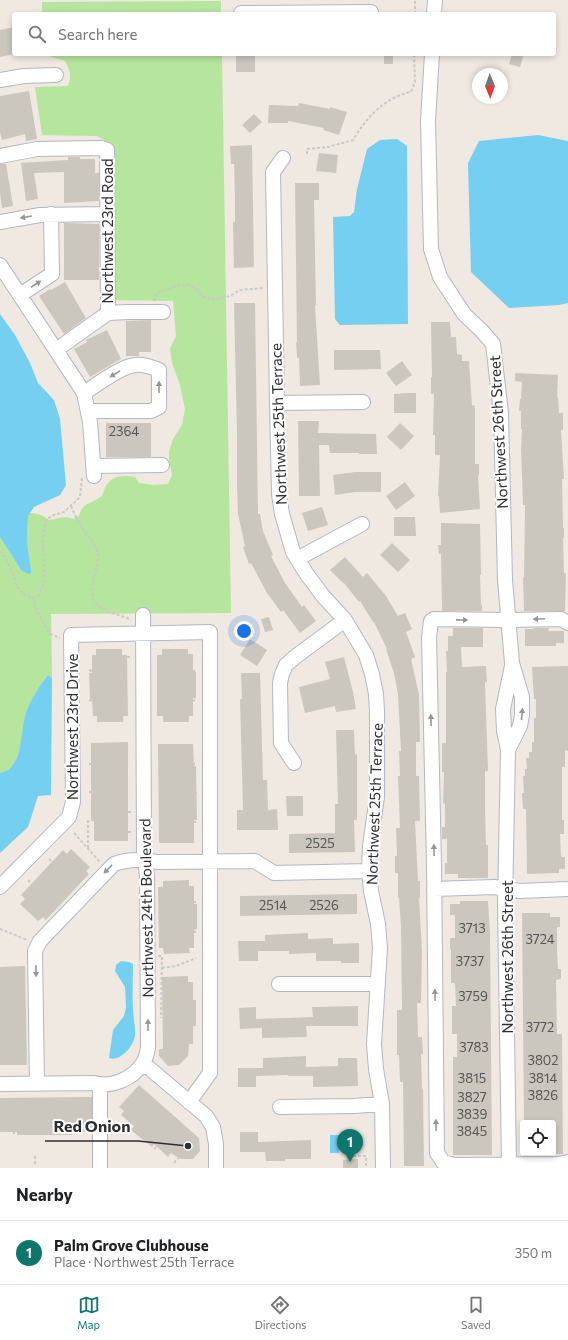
<!DOCTYPE html>
<html lang="en">
<head>
<meta charset="utf-8">
<style>
  body { margin:0; font-family:Commissioner,sans-serif; background:#f6f6f6; color:#202124 }
  .controls { position:absolute; right:12px; bottom:12px; display:grid; overflow:hidden; border-radius:4px; box-shadow:0 2px 6px #0003 }
  .controls button { width:36px; height:36px; display:grid; place-items:center; padding:0; border:0; border-bottom:1px solid #e0e0e0; background:#fff; color:#202124; font:20px sans-serif }
  .compass { position:absolute; left:472px; top:68px; width:36px; height:36px; border-radius:50%; background:#fff; box-shadow:0 2px 6px #0003; rotate:179deg }
  .you { position:absolute; left:244px; top:631px; width:14px; height:14px; margin:-10px; border:3px solid #fff; border-radius:50%; background:#1a73e8; box-shadow:0 0 0 6px #1a73e833 }
  .badge { display:grid; place-items:center; width:26px; height:26px; border-radius:50%; background:#0f766e; color:#fff; font-size:13px; font-weight:700 }
  .pin { position:absolute; translate:-50% -33px; filter:drop-shadow(0 1px 2px #0008) }
  .pin::after { content:''; position:absolute; top:21px; width:14px; height:12px; background:inherit; clip-path:polygon(0 0,100% 0,50% 100%) }
  .list { margin:0; padding:0; list-style:none }
  h2 { display:flex; justify-content:space-between; align-items:center; height:52px; margin:0; padding:0 16px; font-size:17px }
  h2 small { font-size:13px; font-weight:400; color:#757577 }
  .list li { display:grid; grid-template-columns:26px 1fr auto; gap:12px; align-items:center; box-sizing:border-box; height:64px; padding:0 16px; border-top:1px solid #e0e0e0 }
  .list b { display:block; font-size:15px; white-space:nowrap }
  .list p { margin:0; font-size:13px; white-space:nowrap; color:#757577 }
  .list em { font-size:13px; font-style:normal; color:#757577 }
  .icon { flex:none; width:22px; height:22px; fill:none; stroke:currentColor; stroke-width:2; stroke-linecap:round; stroke-linejoin:round }
  .map { position:relative; flex:none; width:568px; height:1168px; overflow:hidden }
  .search { position:absolute; background:#fff; box-shadow:0 2px 6px #0003; left:12px; right:12px; top:12px; height:44px; display:flex; align-items:center; gap:10px; box-sizing:border-box; padding:0 14px; border-radius:4px; color:#757577; font-size:15px }
  .sheet { height:116px; background:#fff }
  nav { display:flex; justify-content:space-around; align-items:center; box-sizing:border-box; height:56px; border-top:1px solid #e0e0e0; background:#fff; font-size:11px; color:#757577 }
  nav a { display:grid; justify-items:center; gap:2px }
  nav .on { color:#0f766e }
  .map>svg:first-child { display:block }
  .green { fill:#b6e59e }
  .water { fill:#75cff0 }
  .building { fill:#cbc7bf }
  .lines { fill:none; stroke-linecap:round; stroke-linejoin:round }
  .minor-casing { stroke:#b4b7c1; stroke-width:16 }
  .path { stroke:#c9c9c9; stroke-width:2; stroke-dasharray:3 2; stroke-linecap:butt }
  .minor { stroke:#fff; stroke-width:14 }
  .oneway { fill:#969696 }
  .labels { text-anchor:middle; dominant-baseline:central; stroke-width:4; stroke-linejoin:round; paint-order:stroke }
  .number-label { font-size:13px; fill:#555452 }
  .street-label { font-size:15px; fill:#2e2e2e; stroke:#fff }
  .leader { fill:none; stroke:#2e2e2e; stroke-width:1.5 }
  .callout-dot { fill:#2e2e2e; stroke:#fff; stroke-width:1.5 }
  .callout-label { font-size:16px; text-anchor:middle; font-weight:bold; fill:#2e2e2e; stroke:#fff; stroke-width:4; stroke-linejoin:round; paint-order:stroke }
</style>
</head>
<body>
<div class="map">
<svg width="568" height="1168" viewBox="0 0 568 1168">
  <rect width="100%" height="100%" fill="#efe9e1"/>
  <path class="green" d="M221,1V14H42V2Z
    M42,54H222L231,613L51,614L52,678L48,675L41,686L14,765L3,773H0V537L21,570L29,554L27,540L28,516L29,513C38,513 42,515 49,520C58,519 64,515 73,519L79,516C83,502 89,505 99,498C104,495 103,492 105,488C111,475 124,475 135,477L139,483L153,485L168,484L172,475L169,460V451L173,439L182,425L185,409L180,385L172,363L170,349L176,336L173,301L114,300V154L108,143L97,136L42,135L35,87L68,86C72,76 70,70 65,61Z"/>
  <path class="water" d="M538,135L568,141V303L559,305L509,308L471,272L468,163L479,141Z
    M397,139L407,146L408,324L340,325L335,319L333,217L350,216L354,212L357,189L367,149L380,140Z
    M0,314L15,335L30,363L38,383L54,400L60,419L66,485L60,495L34,507L28,516L27,540L31,572L30,574L26,573L21,570L0,537Z
    M48,675L52,678L51,795L38,796L28,827L0,853V773C24,769 20,731 26,713C31,699 39,687 48,675Z
    M121,961L129,962L133,964C133,979 132,993 133,1008C133,1017 136,1028 135,1036C133,1047 120,1062 109,1058L113,1030L124,1016L126,1007L125,987L115,971L116,965Z
    M330,1135H339V1153H330Z"/>
  <path class="building" d="M14,27V54L0,57V30Z
    M236,54H255V72H236Z
    M384,54H393V64H384Z
    M512,54H524L520,67L509,64Z
    M29,91L37,139L26,141L25,134L2,140L0,132V96Z
    M299,103L330,109V107L347,112L339,135L323,130L324,128L288,121V123H268L269,105L298,106Z
    M254,114L262,122L250,133L242,125Z
    M252,145L254,267L234,268L233,222H235V197L234,164H231L230,146Z
    M319,153L338,155L336,173L316,171Z
    M68,157H80V159H95V173H99V201L64,203V172L34,173L38,199L26,201L21,163L68,160Z
    M0,164H6L13,206L2,208L0,193Z
    M295,183H319V200H314L316,305L315,306L320,385L300,386L299,358H297L296,342H297Z
    M64,223L99,224V280H64Z
    M65,282L86,318L64,334L39,296L50,289L51,290Z
    M234,303H255L258,514H260L263,531L273,555L271,556L285,583L302,607L304,605L316,621L300,633L283,610L281,612L267,593L251,563L249,564L243,547L245,546L238,514L237,488V435Z
    M151,320V352H139V356H126V321Z
    M431,322H450L451,337H456L457,354L462,355V361H469L472,405L475,406V464H479V475H478L480,509L440,513L439,496H438L440,455H435V435H433L434,394H431V377H432Z
    M107,330L121,359L90,377L74,349L87,342L86,340Z
    M334,350H380L381,369L334,370Z
    M402,361L412,375L396,386L386,373Z
    M515,373L558,375L557,397H558L559,413H563V430H561L564,479H562L563,528H564V538H563L564,573H566L565,611H524L523,578L524,577L525,505H523L521,449L522,429H521V411H519L520,399H521L522,382L515,381Z
    M409,393H416V413H394V394Z
    M298,421H319L318,433L376,434L377,454H359V453H330L329,445H319L320,496H299Z
    M106,423H151V457H106Z
    M400,423L414,436L401,450L387,437Z
    M355,472H381V492H355L335,495L333,475Z
    M405,482L415,496L396,510L386,496Z
    M322,507L328,525L308,531L302,513Z
    M394,517H415L416,536H394Z
    M441,523L480,524L481,575H480L481,605H482V611H442L441,554H439L438,545H441Z
    M392,543L410,560L398,572L380,555Z
    M345,557L363,577L367,573L386,596L398,616L405,613L412,629L406,632L415,657L411,659L419,695L420,742H416V776H419L420,821H415L418,881H420V898H419L422,951L421,1003H417L418,1037H422L423,1054H421L422,1089H423L424,1166H404L403,1082H400L399,1055H397V1010H402L401,926L399,898H398V873H395V856H397L396,828H400L398,776H400L399,751H401L398,694L394,673L386,649H387L374,622H373L360,601L359,602L344,583H343L330,570Z
    M269,617L273,630L265,632L261,619Z
    M453,628H483V647H461L462,667L486,666L487,682H485L488,771H485V809L486,845H488V878H458V874H445V863H447V839H442V827H445V803L443,804L444,772H442V743H446V672H447L446,651H448V636H453Z
    M534,628H549L548,631H564V643H556V646H525V629H534Z
    M250,639L267,650L257,666L240,655Z
    M96,649H122V655H127L128,716H123V722H97V716H93L92,699H90L89,673H92V655H96Z
    M162,649H188V654H193V672H196V698H193V716H189V722H163V716H157V655H162Z
    M344,657L353,692L356,709L336,712L335,706L305,713L299,687L330,679L325,662Z
    M568,666V751L565,750V767H562V820H564V834H560L561,857H565V869H559V873L527,874L526,809H523L522,793H524L523,776H525V769H527L526,758H529V752H532V742H534V718H536V699H534L532,667Z
    M241,673H260L263,780H267L268,810L277,809L278,830H237V810H243L240,699H242Z
    M336,730H354L355,755L357,754V820H354L355,852L289,853V834L335,833V804H338Z
    M128,742V841H94V819H91V743Z
    M158,744H193L194,766H196L197,820H194V843H159Z
    M286,796H303V816H287Z
    M71,849L90,867L86,871L89,874L46,920L43,917L38,921L20,904L25,899L21,895L63,850L67,854Z
    M189,880V886H194V904H197V929L194,930V948H189L190,953L164,954L163,948H159L158,887H163V881Z
    M357,894V914L240,916V896Z
    M460,901H488L490,934L492,1155H453V1057H457V1034H452V1006H456L455,983H451V949H450V938H455V915H450V904H460Z
    M522,913H550V917H560V927H557V950L558,969H561V979L556,980L557,1034H562L563,1154H553V1123H524Z
    M308,933V939L333,938V944L359,943V963H341V961H316V953L289,954V951H258V961H239L238,941H265V935Z
    M25,966L27,1065H0V967Z
    M188,976V982H193V1000H196V1026H193V1044H189L188,1056L179,1065L168,1066L159,1056V1049H163L162,977Z
    M358,1006V1026H306L307,1037L262,1038V1028L240,1029L239,1008L256,1007V1019L313,1017L312,1007Z
    M306,1056V1067L338,1066V1058H357L358,1086L313,1087V1076H288V1075L256,1076V1087H238V1068H263V1058Z
    M139,1085L199,1138L200,1151L193,1159H180L171,1153L168,1157L154,1144L152,1147L131,1130L134,1126L121,1115L124,1111L119,1107Z
    M92,1097V1132H72V1135H17V1132H0V1098Z
    M240,1132H258V1142L311,1140V1159H285V1161H266L265,1152H240Z
    M358,1159V1168H343V1160Z"/>
  <g class="lines">
    <g class="minor-casing">
      <path id="minor" d="M241,13L371,12
        M434,14L435,0
        M432,54L428,121L431,249L440,277L464,314L482,331L493,344L501,413L505,580L512,663L522,697V715L520,726L508,750
        M0,80L24,76L56,75
        M0,156L37,149L101,148L107,150L108,313
        M283,158L273,172L277,403L279,494L282,514L293,552L306,573L323,596L345,620L366,655L372,674L376,694L377,711V797L370,846L369,871L371,891L378,924L380,948L374,1044L376,1069L382,1104L383,1168
        M0,222L40,215L107,214
        M0,265L84,393L90,422L94,476
        M20,295L52,274L51,214
        M56,350L108,313L128,312H163
        M84,393C96,385 122,366 135,365C144,364 151,367 159,370V407L151,411H89
        M277,403L363,402
        M93,466L162,465
        M297,559L362,524
        M568,623L561,619L509,620L434,619L431,621L429,637L434,865L437,1153L443,1162L454,1165L558,1164L568,1162
        M294,763L281,743L280,683L282,674L286,665L295,657L345,620
        M0,887L69,817L73,802L71,635L210,632V1073L189,1102
        M434,889L494,887L520,891L568,889
        M279,984H378
        M143,1063L206,1116L213,1127L216,1144V1168
        M37,1083L35,951L40,941L114,864C128,859 142,859 157,862L255,861L274,873L369,871
        M0,1084L94,1083C111,1088 133,1079 143,1063C146,1059 147,1053 148,1048L147,876L144,851L143,615
        M100,1085V1168
        M280,1107L354,1106L382,1104
        M509,1164L505,904L508,750L504,731L503,709L512,666"/>
    </g>
    <path class="path" d="M415,14V0
      M307,154V149L328,147L353,140C366,118 385,97 411,92L415,82L414,54
      M154,301L157,293L179,285L187,284L195,288L204,297L214,300L230,296L240,290L263,288
      M71,506C74,513 77,520 81,526C87,536 98,545 98,558C98,566 94,575 93,582C87,614 112,610 131,620
      M0,551C3,554 5,557 7,561C14,574 18,606 39,595C41,589 44,583 44,576C46,555 39,541 47,519L54,515L64,512L80,497L82,478
      M33,598L37,611L50,634L60,638
      M127,657H131
      M89,670L92,671
      M193,671H195
      M89,700L93,701
      M193,701L195,700
      M89,764H91
      M194,764H195
      M89,792H98
      M190,793H197
      M128,812H132
      M194,822H196
      M128,832H132
      M74,833L100,862
      M88,848V821L94,820
      M49,859L52,862
      M28,880L32,884
      M194,902H196
      M0,929L27,940
      M194,932H196
      M158,956H162L161,1018
      M162,968L176,966L196,958
      M130,1130L133,1126
      M14,1132V1134
      M75,1132V1133
      M154,1149L156,1147
      M35,1156V1164
      M353,1156H366V1168
      M174,1163L178,1158"/>
    <use href="#minor" class="minor"/>
  </g>
  <defs><path id="oneway-solid" d="M-6-.8H1V-3.2L6.5 0L1 3.2V.8H-6Z"/></defs>
  <g class="oneway">
    <use href="#oneway-solid" transform="translate(26 217) rotate(170)"/>
    <use href="#oneway-solid" transform="translate(36 284) rotate(-33)"/>
    <use href="#oneway-solid" transform="translate(115 374) rotate(149)"/>
    <use href="#oneway-solid" transform="translate(159 387) rotate(-89)"/>
    <use href="#oneway-solid" transform="translate(539 619) rotate(178)"/>
    <use href="#oneway-solid" transform="translate(462 620) rotate(1)"/>
    <use href="#oneway-solid" transform="translate(522 714) rotate(-85)"/>
    <use href="#oneway-solid" transform="translate(431 720) rotate(-91)"/>
    <use href="#oneway-solid" transform="translate(434 850) rotate(-91)"/>
    <use href="#oneway-solid" transform="translate(108 869) rotate(134)"/>
    <use href="#oneway-solid" transform="translate(36 971) rotate(89)"/>
    <use href="#oneway-solid" transform="translate(435 995) rotate(-91)"/>
    <use href="#oneway-solid" transform="translate(148 1025) rotate(-90)"/>
    <use href="#oneway-solid" transform="translate(436 1125) rotate(-91)"/>
  </g>
  <g class="labels">
    <g class="number-label">
      <text x="124" y="431">2364</text>
      <text x="320" y="843">2525</text>
      <text x="273" y="905">2514</text>
      <text x="324" y="905">2526</text>
      <text x="472" y="928">3713</text>
      <text x="540" y="939">3724</text>
      <text x="470" y="961">3737</text>
      <text x="473" y="996">3759</text>
      <text x="540" y="1027">3772</text>
      <text x="474" y="1047">3783</text>
      <text x="543" y="1060">3802</text>
      <text x="472" y="1078">3815</text>
      <text x="543" y="1078">3814</text>
      <text x="543" y="1095">3826</text>
      <text x="472" y="1097">3827</text>
      <text x="472" y="1114">3839</text>
      <text x="472" y="1131">3845</text>
    </g>
    <g class="street-label">
      <text transform="translate(107 231) rotate(-90)">Northwest 23rd Road</text>
      <text transform="translate(278 424) rotate(-92)">Northwest 25th Terrace</text>
      <text transform="translate(498 432) rotate(-93)">Northwest 26th Street</text>
      <text transform="translate(72 727) rotate(-90)">Northwest 23rd Drive</text>
      <text transform="translate(374 804) rotate(-88)">Northwest 25th Terrace</text>
      <text transform="translate(146 908) rotate(-91)">Northwest 24th Boulevard</text>
      <text transform="translate(507 957) rotate(-90)">Northwest 26th Street</text>
    </g>
  </g>
  <path class="leader" d="M188 1146L138 1141H45"/>
  <circle class="callout-dot" cx="188" cy="1146" r="4"/>
  <g class="callout-label">
    <text x="92" y="1132">Red Onion</text>
  </g>
</svg>
<div class="controls">
<button><svg class="icon" aria-label="locate" viewBox="0 0 24 24"><circle cx="12" cy="12" r="6"/><path d="M12 2v4M12 18v4M2 12h4M18 12h4"/></svg></button>
</div>
<svg class="compass" viewBox="-18 -18 36 36"><path d="M0-13l5 13h-10z" fill="#e53935"/><path d="M0 13l5-13h-10z" fill="#757577"/></svg>
<div class="you"></div>
<div class="pin badge" style="left:350px;top:1162px">1</div>
<div class="search"><svg class="icon" aria-label="search" viewBox="0 0 24 24"><circle cx="10" cy="10" r="6"/><path d="M15 15l6 6"/></svg>Search here</div>
</div>
<section class="sheet">
<h2>Nearby<small></small></h2>
<ul class="list">
<li><span class="badge">1</span><div><b>Palm Grove Clubhouse</b><p>Place · Northwest 25th Terrace</p></div><em>350 m</em></li>
</ul>
</section>
<nav>
<a class="on"><svg class="icon" aria-label="map" viewBox="0 0 24 24"><path d="M3 6l6-2 6 2 6-2v14l-6 2-6-2-6 2zM9 4v14M15 6v14"/></svg>Map</a>
<a><svg class="icon" aria-label="directions" viewBox="0 0 24 24"><path d="M12 3l9 9-9 9-9-9zM9 14v-3h6M13 9l2 2-2 2"/></svg>Directions</a>
<a><svg class="icon" aria-label="saved" viewBox="0 0 24 24"><path d="M7 4h10v16l-5-4-5 4z"/></svg>Saved</a>
</nav>
</body>
</html>
